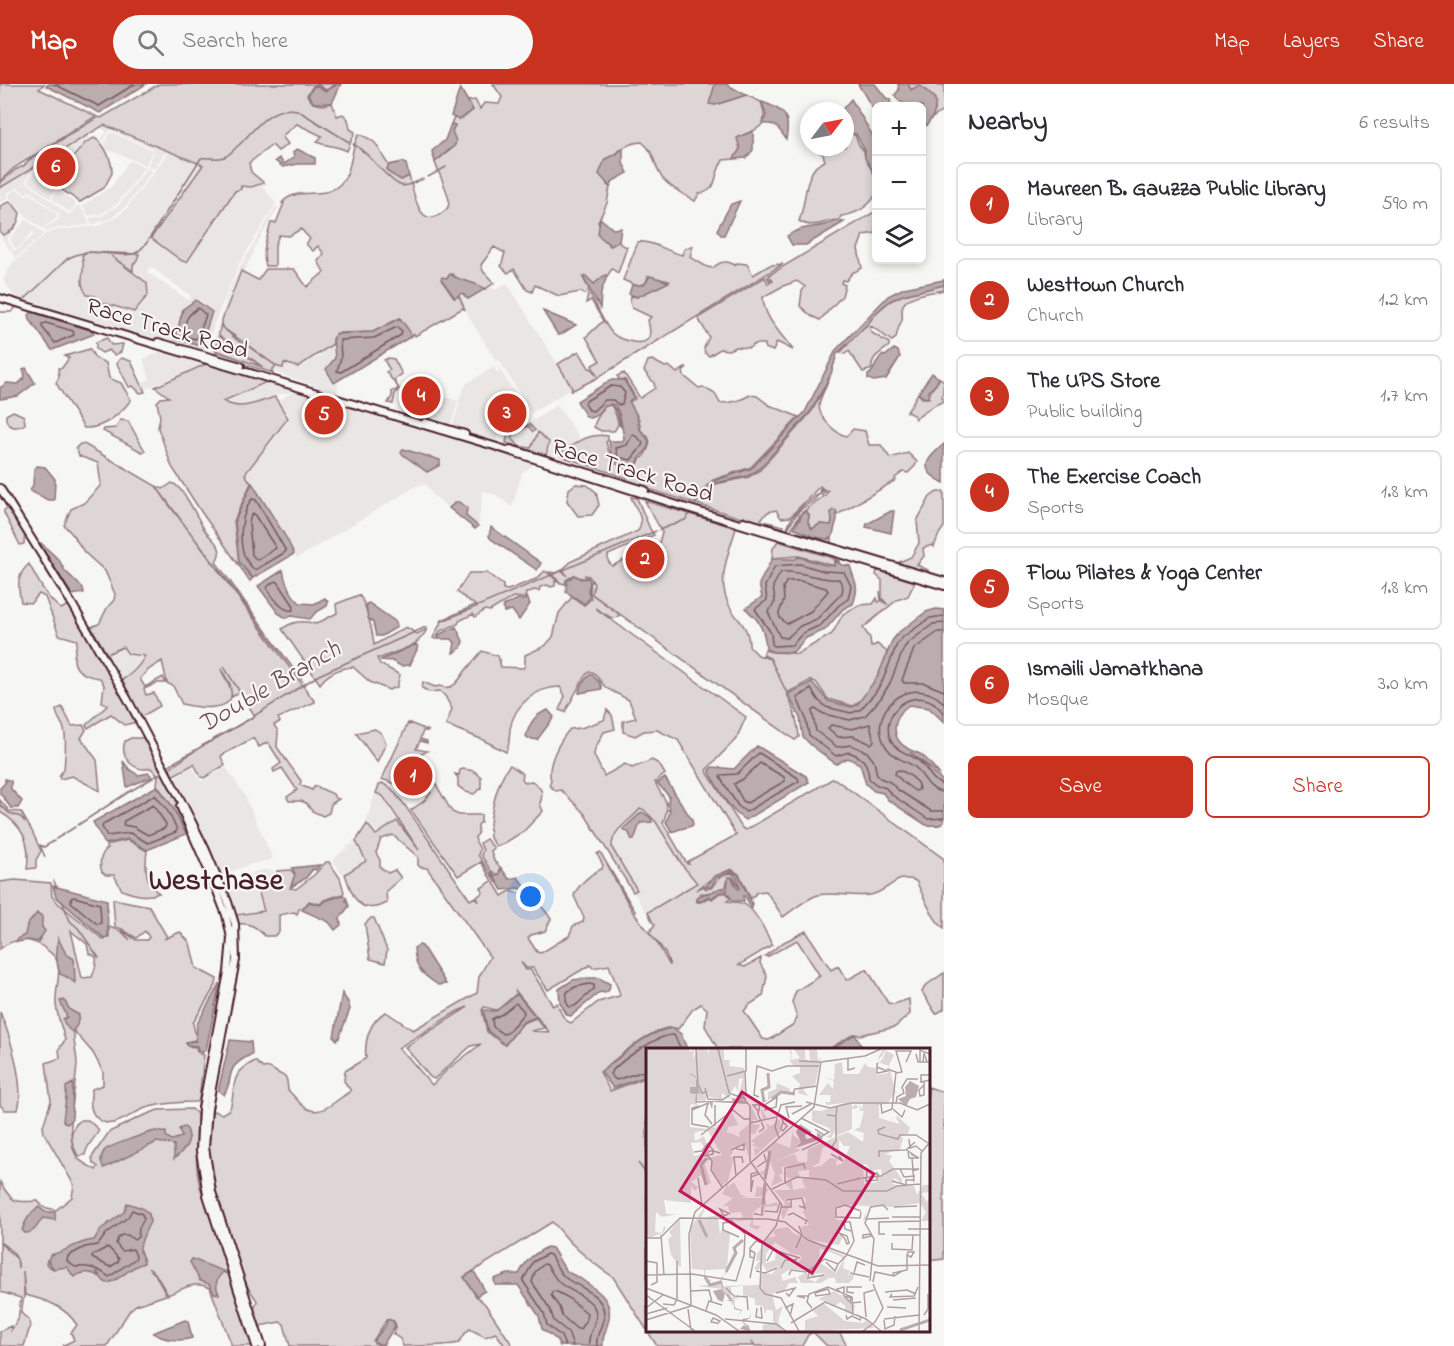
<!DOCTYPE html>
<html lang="en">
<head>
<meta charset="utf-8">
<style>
  body { margin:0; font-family:"Indie Flower",sans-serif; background:#f7f7f7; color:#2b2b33 }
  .controls { position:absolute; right:18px; top:18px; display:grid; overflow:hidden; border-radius:9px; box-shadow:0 3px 9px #0003 }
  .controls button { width:54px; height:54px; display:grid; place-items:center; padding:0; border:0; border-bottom:2px solid #e1e1e2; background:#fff; color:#2b2b33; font:30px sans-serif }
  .compass { position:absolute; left:800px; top:18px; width:54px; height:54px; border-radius:50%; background:#fff; box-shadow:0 3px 9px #0003; rotate:58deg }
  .you { position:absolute; left:531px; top:813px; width:21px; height:21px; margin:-15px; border:4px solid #fff; border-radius:50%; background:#1a73e8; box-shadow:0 0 0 9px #1a73e833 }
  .badge { display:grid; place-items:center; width:39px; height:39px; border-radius:50%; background:#c8321e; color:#fff; font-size:20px; font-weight:700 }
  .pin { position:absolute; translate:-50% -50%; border:3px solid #fff; box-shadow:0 2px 6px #0006 }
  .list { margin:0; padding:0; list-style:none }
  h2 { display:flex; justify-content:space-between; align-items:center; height:78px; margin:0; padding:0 24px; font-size:26px }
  h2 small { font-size:20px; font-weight:400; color:#7c7c81 }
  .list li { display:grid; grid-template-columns:39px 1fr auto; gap:18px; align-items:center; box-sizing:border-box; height:84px; margin:0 12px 12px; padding:0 12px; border:2px solid #e1e1e2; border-radius:9px }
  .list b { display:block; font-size:22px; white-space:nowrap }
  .list p { margin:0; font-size:20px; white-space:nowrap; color:#7c7c81 }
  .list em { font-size:20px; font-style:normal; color:#7c7c81 }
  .actions { display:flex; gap:12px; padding:18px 24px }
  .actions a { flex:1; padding:14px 0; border:2px solid #c8321e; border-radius:9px; text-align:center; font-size:21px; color:#c8321e }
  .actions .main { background:#c8321e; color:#fff }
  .icon { flex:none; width:33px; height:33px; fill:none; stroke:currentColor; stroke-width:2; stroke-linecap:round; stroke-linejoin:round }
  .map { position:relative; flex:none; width:944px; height:1262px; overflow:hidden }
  header { display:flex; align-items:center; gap:36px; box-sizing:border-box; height:84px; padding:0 30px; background:#c8321e; color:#fff }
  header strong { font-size:28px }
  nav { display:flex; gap:33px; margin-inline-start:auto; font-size:21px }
  .search { width:420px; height:54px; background:#f7f7f7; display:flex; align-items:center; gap:15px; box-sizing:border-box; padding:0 21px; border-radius:33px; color:#7c7c81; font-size:22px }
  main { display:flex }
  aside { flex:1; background:#fff }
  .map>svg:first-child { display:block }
  .built { fill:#e9e6e3; fill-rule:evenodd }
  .green { fill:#ddd6d5; stroke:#947a80; stroke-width:1.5; fill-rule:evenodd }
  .water { fill:#bbadae; stroke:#8e747a; stroke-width:1.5 }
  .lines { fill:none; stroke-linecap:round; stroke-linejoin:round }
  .shore { stroke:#77585f; stroke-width:1.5 }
  .stream { stroke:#8e747a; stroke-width:1.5 }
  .major-casing { stroke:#4a1f2b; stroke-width:10 }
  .major { stroke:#f6f6f2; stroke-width:6 }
  .labels { text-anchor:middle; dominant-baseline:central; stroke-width:4.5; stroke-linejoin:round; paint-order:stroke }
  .street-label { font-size:24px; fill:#4a1f2b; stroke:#f6f6f2 }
  .water-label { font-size:26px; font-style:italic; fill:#6c4a52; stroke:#f6f6f2 }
  .district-label { font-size:30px; font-weight:bold; fill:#4a1f2b; stroke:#f6f6f2 }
  .inset-river { fill:none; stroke:#bbadae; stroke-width:3 }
  .inset-road { fill:none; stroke:#b1a0a2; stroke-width:1.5 }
  .view { fill:#c2185b; fill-opacity:0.15; stroke:#c2185b; stroke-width:3 }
  .inset-edge { fill:none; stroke:#4a1f2b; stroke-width:3 }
</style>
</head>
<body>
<header>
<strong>Map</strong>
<div class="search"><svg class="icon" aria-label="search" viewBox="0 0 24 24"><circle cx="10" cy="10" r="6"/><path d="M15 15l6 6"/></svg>Search here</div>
<nav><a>Map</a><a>Layers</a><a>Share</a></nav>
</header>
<main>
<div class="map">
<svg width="944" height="1262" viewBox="0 0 944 1262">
  <rect width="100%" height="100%" fill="#f6f6f2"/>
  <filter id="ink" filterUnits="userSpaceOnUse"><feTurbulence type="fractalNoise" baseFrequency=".0167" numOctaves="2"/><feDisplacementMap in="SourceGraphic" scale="12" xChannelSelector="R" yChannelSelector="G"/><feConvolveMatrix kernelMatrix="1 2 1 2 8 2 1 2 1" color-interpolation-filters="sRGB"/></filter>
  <g filter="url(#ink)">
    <path class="built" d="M104,41L203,81L188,178L235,107L241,105V102H261L276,119L238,182L214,240L206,269L15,213L3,196L11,181L46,150L58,146L98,142L117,133L128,123L167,70L165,69L153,85L148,82L154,65L110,46L104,56L101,55L107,48L101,44ZM85,168L139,170L133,181V187L148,198L149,211L138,226L134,228L124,227L99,219L94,212H86L80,199L83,181L81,172ZM150,183L153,184L192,213L188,216L147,188ZM196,215H198L213,228L201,263L174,255L183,225Z
      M110,48L152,66L146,81L106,65L105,58Z
      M88,51L90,53L69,74L62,66L35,83L25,97L69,131L78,121L80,122L87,134L89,141L58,144L46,148L44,145L45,143L58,137L60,131L30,107L26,109L17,103L8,109V115L0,118V104L64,64Z
      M62,69L67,76L56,90L57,105L50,114L27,97L37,84Z
      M129,77L145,83L117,120L100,130L89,132L82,122L112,102Z
      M147,84L152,87L127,121L110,135L91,141L90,134L101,132L119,121Z
      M16,105L26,112L29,109L56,129L58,132L56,135L42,144L27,133L10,115V110Z
      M58,106L76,120L70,128L52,115Z
      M277,121L278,124L253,166L254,168L244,188L240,187L230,209L221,235L219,251L214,266L215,272L210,270L228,209L240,183Z
      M26,135L44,150L16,174L0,152V148L3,151L12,147L7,155L13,166H18L35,149L33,147L17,165L13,162L10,155Z
      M507,199L572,304L531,329L499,276L496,277L469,233L459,212L464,209L468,215L489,202L496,206Z
      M332,261L334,275L325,285L333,301L338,298L337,309L271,287L276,282L284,284L285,280L299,284L321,271V268Z
      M163,267L171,269L208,279L144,305L142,299L150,295L143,275Z
      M496,281H497L518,314L522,320L520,321L523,326H526L525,329L527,332L499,350L496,357L452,344L460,317H458L450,344L406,331L414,306L417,304L458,317L466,300L494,283L497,288L501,289Z
      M269,298L294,305L288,309L280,310L252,321L237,322L224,317Z
      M294,307L469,359L535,379L522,389L512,423L496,411L483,407L478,442L466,432L465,427L456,418L449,424L433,411L427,402L424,400L416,402L297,474L287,455L246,390L290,334L279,317Z
      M557,321L581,356L552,374L547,373L550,363L549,356L539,347L535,349L531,363L516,359L512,353L528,343L534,349L535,345L530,339Z
      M123,564L127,571L144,573L140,580L121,597L107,571Z
      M192,682L200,696L202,697L226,683L248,717L244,716L248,719L273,775L248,781L222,791L219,789L195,741L197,736L174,694Z
      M375,710L381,712L397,736L391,742L377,749L367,739L365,741Z
      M647,716L698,799L647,830L597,749Z
      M355,754V757L364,774L363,778L347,788L341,789L333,776L350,761L355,760V759L352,758Z
      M260,786H273L275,790L270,792L271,797L258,808L263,827L236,831L228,803L247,791L251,792L252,789Z"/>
    <path class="green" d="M0,0H44L39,5L96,32L14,84L0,97Z
      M159,0H337L326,6L318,1L313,2L307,11L313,19L323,21L332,19L337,32L343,30L348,35L350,45L355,48L347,67C337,61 328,63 317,58L322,52L297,40L282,52L288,60L278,67L272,61L249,79L251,88L264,99L251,103L241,102V105L235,107L187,178L182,177L151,154L203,81L104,41L0,104V99L15,86L24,82L29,76L98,33L101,34Z
      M493,0H715V21L746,11L761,18C768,38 764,44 743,51L740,65L734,75L723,76C722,79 720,81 719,84C713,98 717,106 699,110L695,117C684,111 672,105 663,95C653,82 656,69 642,58C626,58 619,69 605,75L607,101L610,103L607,119L598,138L610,162L619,157L620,160L627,163L618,189L612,185L607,192L603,193L594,200L583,194L589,205L588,206C595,218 603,239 612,249C618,255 641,263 648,255C652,250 649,242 648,236L651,233L632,224L630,218L631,212L637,213C647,207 660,204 669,197L648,192L646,199L637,202L623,196L638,158C650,156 669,168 682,171L684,165L693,162L690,173L707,183L713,184C720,177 728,176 736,182L735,180L737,179L747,180L753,191L770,181L783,180L597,294L571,307L572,304L558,280L579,267L589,284H591L597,292L592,281L600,277L586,253L603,237L591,216L586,219L588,211L580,208L559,212L535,201L532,208L527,206L514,185L508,189L501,182L505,169L494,163L481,181L483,187L494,199L485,205C475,198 461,200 452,190L442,197L454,214L459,212L465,226L463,224L415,252L414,250L410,253L400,234L373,248L337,249L333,256V260L298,283L284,279L283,284L278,283L222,243V236L241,187L258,196L266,185H294L307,203L324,188L318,177L324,170L318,162L313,167L306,160L310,155L301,145L289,152L279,151L275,161V182H266C261,170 267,152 271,139H276L284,119H282C295,102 321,116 338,102C354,89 349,66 359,50C363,52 369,54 374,58C379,62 383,75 389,81L387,85L401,96L409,92C414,107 418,147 442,129C446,126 449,124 449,118C449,108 438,89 435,78L453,64L452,47L455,41L451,40L454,34L462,35L473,26L468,17L475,16L480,25L484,19L499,20L502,13Z
      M908,0H937L939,2L944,0V26L932,34L935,26V15L923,4L918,2L911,6Z
      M845,50L855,51L859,61L864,67C864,78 871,82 875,92C885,114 860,130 841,132L839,136C825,136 813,146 799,137C807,118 803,84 825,77L823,70L819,68L821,63H845Z
      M94,54C105,59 112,77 112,89L104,104L80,118L61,105L62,86L86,58Z
      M9,118L13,120L20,129C18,141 14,147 3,151L0,148V122Z
      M876,127V149L863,151L858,165L862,184L852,189L846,197L842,196L841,199L845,201L842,212L820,236L811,232L800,222L802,207L805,203L797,197L783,202L763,213C764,235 781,249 793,266L777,258L773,267L765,264V260H755L749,264L736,263L728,266L720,265L709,272L705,269L704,264L709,253L698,234L765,193L768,200L770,199L767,192L772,198L773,197L769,191Z
      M85,168L139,170L137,176L133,181V187L111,172L147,199L148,211L134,228L100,218L95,212L87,211C76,196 87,188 82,172Z
      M944,201V206C933,208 909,210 903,221C901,226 903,231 902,236C899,242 897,247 896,254L892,257L871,242L870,245L872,249L889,259V262C881,269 870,273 872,285L863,288L849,267L845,270L840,269L877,228L890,217L903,211Z
      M221,239L222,243L242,260L249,263L276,282L271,287L274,289L215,272L216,267L263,283L219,251Z
      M219,252L262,283L215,266Z
      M107,254L111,261L123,260L121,268L114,271L109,266L102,269L96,265V258Z
      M90,265L95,274L106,279L109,294L121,299L131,316C119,331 103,345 84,344L56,299L59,293L58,284H62L69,274L65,272Z
      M121,274L131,277L145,308L140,309L133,302L129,303L117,280L118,277Z
      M388,274L394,275L402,290L394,296L399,305L395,310L393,320L388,319L392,312V307L397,306L398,303L386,288L390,286L384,276Z
      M652,276L665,283L669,282L677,289L687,283L683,288L684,292L699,304L703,303L715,310L720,319C732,319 740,317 750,311L757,312L769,321L799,333L751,383L713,396L695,413L696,416L716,400L749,393L760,386L812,327L830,293C822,315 810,322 830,342C835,347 840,351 847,352L853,345L865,347L869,361H881L890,374L908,369L917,378L915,382L908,389L903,388L895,394L896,396L837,431L836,427L831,441L820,440L812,445L808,439L809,431L806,427L796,438L800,447L828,455L832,454L830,460L790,447L800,430L825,411L828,407L827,406L821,411L825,407L824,405L814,416L798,428L787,446C791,426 810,418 823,405L822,404L819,407L821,403L820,402L790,433L781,434L776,426L768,428L761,435L763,437L784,442L783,446H780L626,398L627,394L560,372V369C576,359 589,348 608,352V356L606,358L612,378L626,384L636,385L641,373L643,374C649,363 655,355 641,347L639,335L630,320V317L635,315L634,311L625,296L619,295L617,292L624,289L640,314L655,304L654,299L644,287L648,277Z
      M208,279L269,297L223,317C241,328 257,318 275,313L288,334L245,390L251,399L234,437L239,478L252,495L250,497L202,429L172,383L158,344L160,333L157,318L161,314L169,313L155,303Z
      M940,294L944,297L942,315L944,317L935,321L915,335V332L907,328L918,309L922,314H929C929,305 936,302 940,294Z
      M611,321C618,330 622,338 614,347H601L594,343C595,335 601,329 605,322Z
      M13,327L24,332L25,340C16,346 5,343 6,331Z
      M120,336L128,337L145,367L142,368L103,347L104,345L116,344Z
      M529,340L535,346L533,348L528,342L511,353L519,362L531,364L538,348L549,358L546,372L506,359L507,353Z
      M80,360H84L156,402L315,618L278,634L280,638L274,641L278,647L277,663L301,697L300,701L312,706L315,702L333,710L335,714L339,715L331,720L329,729L323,732L312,727L306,719L301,717H289L287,713L297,706L282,684L274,688L273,685L281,679L268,658L259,663L253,654L222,671L221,673L225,681L204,694L201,693L194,680L172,692L169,681L255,632L224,583L240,608L232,613L230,600L221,585C223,592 230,599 231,607C235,630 194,623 182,620L173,602L167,599L162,577L148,586L140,595L145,603L163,593L166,599H157L144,605L146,611L154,609L160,622L141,633L122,596C132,590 139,583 145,572L128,570L123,563L107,570L91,543L99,540L107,524L114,516L115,510L105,487L84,468L73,451L64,441L71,425L84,419L101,401L98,379L79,372L76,364Z
      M172,399C183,402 198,435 204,445C208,452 216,457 219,464C221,469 218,473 216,478L303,598L223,491L169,421L156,402L163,405Z
      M576,400L587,401L596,408L599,421L592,431L578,432L567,417L569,405Z
      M937,408H944V443L939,450L934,463L933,461L923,464L924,472L917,481L928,486V491L895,480L911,473L919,459L917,437L930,413Z
      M631,413L637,414L650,445L654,451L608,471V477L612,482L626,475L629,482L658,485L661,481L663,472L657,466L662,448L645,417L736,444C729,469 716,495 729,521C737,538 749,540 749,562L758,571L770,575C782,599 797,625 799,653L795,656L592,510L594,500L589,492L584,491L588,494H581L574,491L566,496L565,500L561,499L549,488L557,489L562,486L567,492L563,485L572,477L638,447C646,436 635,424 631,413Z
      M8,425H11L25,447L24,460L20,461L4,429V426Z
      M778,457L838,476L840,478L834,476V481H831L799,472L772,474L773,464Z
      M29,480C38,496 46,514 61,525L70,520L137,638L124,641L111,630L88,644L86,641L108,621L102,618L104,601L100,594C90,593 74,589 74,575C74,569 77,562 77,556L59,551L45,513L39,510L31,519L21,518C18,503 16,491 29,480Z
      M877,486L915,498L908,512L897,516L863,544L870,554L871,563L877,560L887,568C883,586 869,612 853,622L828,615L816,598L811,596L787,609L770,574L763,571L765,566C775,570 787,567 797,570L832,550L843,530L859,521L873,520L877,514L878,518L881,517L880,507C880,513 881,518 887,520L882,514V496L876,491Z
      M545,487L560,499L555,497V502L551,503L547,501L540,503L539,507L534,506L526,509L525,514L513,513L490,527L485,526L475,533L473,530L459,537L458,540L440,547L436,555L433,554L442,536L475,521L457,508L469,489H487L503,501V505L508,506L536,495Z
      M591,497L590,509L620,531L613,535L595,524L746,633L736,655L706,686L742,744L746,746L832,695H835L944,775V844C932,836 923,810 916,797C896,789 891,805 874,810C856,815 837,807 818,811C807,814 793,826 783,833L766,807L757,808L751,815L739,790L731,785L714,793L696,806L704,802L706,805L711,804C717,798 722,786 733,790L739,803L732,793H728L726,803C718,805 709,811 701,809L696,814L697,818H701L709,813L712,815L720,809H727L730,815L727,817C733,818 741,818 746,821C756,828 767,850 772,861L739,881L745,883L761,874L760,879L767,892L763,912L749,921L744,927L763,955L769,956L794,940L797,934L792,918L796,907L820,892L797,856L767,873L765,872L784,858L806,847L831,886L838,882L847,896L867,885L888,919L894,920L909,915L910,930L895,943L860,951L854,950L832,963V965H718L705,942L707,925L701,920L693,925L678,945C660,935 615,976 600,988L610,1007L647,993V1090L638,1079L647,1091V1246H838L847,1262H827L813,1248L808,1251L802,1262H755L751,1256L754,1262H657L613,1193C598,1183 583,1171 571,1159C564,1152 559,1144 552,1138L464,1193L476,1212L485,1220L513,1262H505L496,1249L485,1253L470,1245C464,1248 463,1255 458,1259C450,1262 414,1262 403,1262L400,1255L393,1250L396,1242L394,1237L387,1235L373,1257L381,1262H290L284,1240L280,1238L260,1242L254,1225L257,1217C255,1212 251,1209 249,1205C231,1172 211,1103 208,1066C207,1054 210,1041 210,1029L214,1027L222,1030L230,1025C237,1000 228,991 255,977L263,984C272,981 276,991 285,992L287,997L288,1006C293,1011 297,1016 301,1020C319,1038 336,1015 351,1007L344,997L345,987L366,974C364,957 370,936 386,928L413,946L477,909L479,893L490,873L427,784L420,783L418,781V773L393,751L381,755L376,769L380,776V783L388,789L395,786L401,794L386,807L387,819C359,833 353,813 345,790L366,777L356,757L367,740L376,751L397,737L419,766L383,712L376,709L379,701L382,699L391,704L404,720L470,816L475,813L479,818L477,813L483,808L481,804L492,797L481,778L458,792L411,726L424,717L431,709L426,702L427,693L424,688L416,687V683L402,681L396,688L395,700L382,695L408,639H412L408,641L412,640L429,647H423L420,655L427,657V659L420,657L416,665L427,667L420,671L422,677L452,728L459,731H481V738L478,741V750L475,753L476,758L480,765L478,771L496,798L494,799L502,812L510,807C532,813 538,815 551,835L545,847L531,851L528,854L537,868L541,869L569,852L573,842L583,838L584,834L574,812C577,802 592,788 602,785L603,781L597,770L600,768L636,829L609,785L633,828L656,857L670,882C668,871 658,858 649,849L655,840L653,839L648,828L697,799L683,782L656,738L643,725H640C630,738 611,745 612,764L637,806L633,808L584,729L561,706L556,707L549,701L551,696C546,681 560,656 570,645L581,644L604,636L607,626L612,631L615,645L604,648L595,665L594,671L604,692L625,680L632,684L652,676L659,680L665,690L655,698C663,718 672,713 663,739L687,780H689L687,778L736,751L678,656L657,646L644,647L635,652L623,648V637L636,634L629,616L606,604L593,588H589L585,592L565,628L559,626L565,612L560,603C536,603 514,621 510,645C509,654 510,661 506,668L481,655L446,641L452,625L445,612L440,607L429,608L422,604L423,598L435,603L440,602C454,608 459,595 466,586C471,580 477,573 482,567L498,572L501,583L523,584L525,582V571L545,562L553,553L559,529L572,513L584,521L591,515L589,507ZM521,878L526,884H533L548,906L590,881L593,884L609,881L620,910L619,912L598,918L571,939C563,936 560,927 557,919L553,922L531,886H526ZM515,906L549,948L531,947L544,944L536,934L523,939L505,961L487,948L482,926L484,923L496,926L499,925L517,909ZM468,923L405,963L430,993L434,995L471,962L481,960L448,985L432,1001L408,973L398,964L458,927Z
      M359,511C366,518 373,550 374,561L406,543L417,550L427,545C417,565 402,564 381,574H377L380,580L400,591L397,603L389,606L370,598L353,583C340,584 328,589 320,600L282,545C293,537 303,536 316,540L337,529L336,520Z
      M62,623L72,642L83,641L86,646L81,654L97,676L100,707L72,692L60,695L59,692L64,685C65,673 67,657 64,645C62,638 57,634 56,626Z
      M375,645L381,649L386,659L377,678L356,649Z
      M131,654H146L172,705L190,749H187L172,722L157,701L158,692L151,684C135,689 119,674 125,657Z
      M510,681L523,690L522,695L525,698L532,697C542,705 544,707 540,720L543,727L524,747L503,760L496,762L490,754C488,736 497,695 510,681Z
      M463,685L474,687L481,693V704L474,710L466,708L458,702V694L455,690L459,691L460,686Z
      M0,716L9,727L21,728L32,747L41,767L36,776V784L27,785C31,759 23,741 0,728Z
      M486,755L494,764L491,767L494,777L500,783L499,791L491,787L481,771L483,766L480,759Z
      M128,756L147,767C145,781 145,801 159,809C146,814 135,811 122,806L114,791H106L102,788C99,780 100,770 108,764L106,761Z
      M326,778H329L340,794L344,808L343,810L324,816L320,820L309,817L305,822L299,825L297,830L294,828L279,831V848L274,852H265C257,844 250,838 239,840L236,831L264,827L259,809C265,802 273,799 278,792L277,787L291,786L295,791L290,804L296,805L314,791Z
      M15,796L51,799L52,812L58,819L104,856L109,853V843L121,847L130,856L121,846L136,856H147L149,853L145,847L136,854L122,845L115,843L113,815L149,822L167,853L164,855L180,848L190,859L196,884L217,895L216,901L193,939L196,953L195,956L186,958L187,962L196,963L197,968H204L200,970L204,971L199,1016L196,1018C180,1018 165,1019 149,1023C131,1027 112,1051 95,1032C89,1025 90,1014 92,1005L103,1001V988L93,969L74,947C73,961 77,969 77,980C76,1002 64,1054 77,1073C81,1079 90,1082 96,1086L98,1083L93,1079L92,1073L109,1048L140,1033L158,1026L192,1025L197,1030C197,1055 192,1096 207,1118L254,1262H232L210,1204C195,1196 182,1205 168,1211L155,1189L148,1184L155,1190L166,1211L136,1221L130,1226L107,1262H62L74,1256L71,1249L77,1241C65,1222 46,1216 25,1211L23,1187L24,1212L21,1229L29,1236L30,1243L24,1262H0V1247L11,1242V1246L18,1236L21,1214L0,1208V1159L17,1175L18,1184C20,1172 8,1164 0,1158V1098C13,1120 14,1118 38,1117L43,1123L56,1126L72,1113L74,1101L44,1049L43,1042L51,1017L46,979L60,974L59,965L65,956C62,944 57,932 56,920C55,905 61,892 58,879C56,872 51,869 46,865C32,854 14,853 0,865V798ZM71,847L87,860L89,869L96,873C97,880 95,886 92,893L82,894Z
      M371,834H374L387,866L385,879L370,875L365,840Z
      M944,889V925L936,930L922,908L925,902Z
      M0,928C10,951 25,1001 18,1026H5L0,1021Z
      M928,1003L944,1008V1175L928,1177Z
      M81,1036H88L99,1046C94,1057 87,1059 85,1071L78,1072C71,1059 67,1045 81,1036Z"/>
    <path class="water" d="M49,0H146L100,29L46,2Z
      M338,0H341L332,19H314L308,11L313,3L318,2L326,7Z
      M715,0H726L746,11L715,21L709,20Z
      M858,0H875L886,14L890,15L891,22H876V30Z
      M898,0H908L911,6L918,2L922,3L935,15C937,27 931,38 922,46V22C910,22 899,21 895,11L899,6Z
      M460,4L473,26L459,36L451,32Z
      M851,15L876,57V92L865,74V66C861,61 859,55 856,50L845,49V27H841Z
      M762,18C783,25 791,31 786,55C780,46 775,38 763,40L766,31Z
      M451,40L455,41L452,47L456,57L455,61L435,78L432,67L445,56Z
      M753,47V66L746,74L734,75L740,65L737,54Z
      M623,64V79L628,89L613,97L610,103L599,90L605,75L615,71Z
      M297,65L315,74V80H298L283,83L275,77L279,74L284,80L294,73L293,68Z
      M402,78L406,80L409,92L401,96L389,89L387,85L389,81Z
      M740,117L724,151H721L717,146L731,120Z
      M600,134L613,145L621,144L619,157L611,162L598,151Z
      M835,137L844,138L806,161H792L787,152C803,140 819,146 835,137Z
      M450,190C460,198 475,197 485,205L468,215L462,209L455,214L441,195L442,193L447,194Z
      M605,191L607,192L601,208L600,224L583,193L586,192L594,200Z
      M650,192L669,198L637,213L629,210L632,201H644Z
      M944,196V201L903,211L890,217L877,228L867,241L837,270L831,290L811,327L759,385L748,392L716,399L697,415L714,397L752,384L789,345L805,328L836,266L888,212L904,204Z
      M196,216L212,228L201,262L175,255L183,225Z
      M543,227L576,241L560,251H558Z
      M32,228L93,247L94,250L52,266L30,236L29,231Z
      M400,234L410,248V253L334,299L326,285L335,274L333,256L335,250L373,248Z
      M894,265L898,267L900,273L886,295L874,297L868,295V291C875,288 875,277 882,271L885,272Z
      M26,284L35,299L18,312L0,315V304L7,299L18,300C24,295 27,293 23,285Z
      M932,289L939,294L936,300L929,307L928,313L925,314L919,310V308Z
      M611,296H624L634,313L629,317L637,332L639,344L649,357L647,366L640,373L635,385L612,376L609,357H623L624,354L620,332L615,321L609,320C619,325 618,333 621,343C617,339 617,329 611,321L605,322C601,328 596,334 589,334L585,331L577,317Z
      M944,360V399C916,385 927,375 944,360Z
      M403,365L440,376V381L427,388L401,369Z
      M37,382L45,383L55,395L54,416H48L30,407L33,401L34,385Z
      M252,399L287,455L294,470L253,494L239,478L235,437Z
      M456,418H459L467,424L466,432L478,442L475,445L449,424Z
      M833,426L836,427L837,435L832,454C822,457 802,449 794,443L800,435L802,430L806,427L809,431L808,439L812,445L820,440L831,441L832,438L831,428Z
      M891,427H894L891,449L866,443L867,440Z
      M491,443L541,479L537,486L491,455L489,452Z
      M41,459L59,476L65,487L83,504L84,509L72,511L40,461Z
      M799,473L825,481L835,482V477L842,481L850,482C855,500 860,500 853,520L843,525L825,546L806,554L793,568H773L766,565C766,554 763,545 757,536C754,532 749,529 746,524L762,513L759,500L772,475H795Z
      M283,486C285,499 290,510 300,519L314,520L325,514L328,518L327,522L315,529L310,535L291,532L286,534L278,529L258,502Z
      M574,491L581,495L588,494L590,498L588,507L590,513L585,520L566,508L567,497Z
      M527,513L530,520L519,536L512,526L504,528L503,522L518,515L524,516Z
      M369,519L396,538L397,543L382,552H376L373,538L368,534L366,520Z
      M936,525L944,526V638L929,624L909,621C894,631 888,653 907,664C912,668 919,668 924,673C930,678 935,685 940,691L910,668L944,698V738C940,743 932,741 926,741L888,716L883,709L874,707L866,700L860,680L848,674L836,680L811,661L803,653L800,634L788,610L812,598L828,617L852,623L857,621L878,592L892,557L899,548L926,528Z
      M456,543L463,557L461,564L453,569L455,559L452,555H438L440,550Z
      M416,560L418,563L410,581L401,582L392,577L381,576Z
      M591,590L600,599L602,605L579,609C579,604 586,593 591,590Z
      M548,626L554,633L537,656L528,654L526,652C530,639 534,631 548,626Z
      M757,662L806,692L809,698L746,736C732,731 715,700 709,686L712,683L734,685Z
      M123,677L129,685L138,691L149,689L152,693L127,703Z
      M665,694L692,736L693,741C688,744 680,744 672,748L666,738L670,728L668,726L670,725L668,720L669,712L657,699Z
      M5,695L11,697V705L22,717L18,724H11L0,709V704L5,699Z
      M157,702L172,722L186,750L147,766L128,755L105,760L93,738Z
      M642,728L651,734L652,738L640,739L634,756H632L629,749L623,745Z
      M320,781L316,786L313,785L306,794L291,803L295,790L292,784Z
      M501,784L509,795L518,793L529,808V810L519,804L502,806L491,788L496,792L499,791Z
      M731,786L738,790L752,820V825L745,812H743L744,817H733L727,808H720L711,814L709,812L698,818L697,814C702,808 713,810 720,804L727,806L728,793H731L738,805L740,804L736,791L731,788L716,794L711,803H705L715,792Z
      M53,802L107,816L108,852L105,854L103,853L56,813Z
      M343,811L346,813V818L347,816L349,822L340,834L341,841L335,846L329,838L302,826L309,818L320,821L325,817Z
      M37,829L42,832V843L45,847L38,858L28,856L17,858V855L25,851L27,841Z
      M58,854L66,870L74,875L75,899L69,894L60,890C55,877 57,868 58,854Z
      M419,861L422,862L446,900L438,901C422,890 415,885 414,864Z
      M588,894H599L610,900L609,906L605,909L600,908L571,932L567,931L560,919L559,905L573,896Z
      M220,899L206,966L198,967L197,962L187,961L186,958L196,957L197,940Z
      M342,909L348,918L350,925L339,954L337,956L334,953Z
      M517,910L536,933L523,938L505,961L488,947L483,926L496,927Z
      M64,916L70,926L79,931L77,941L72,948C67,944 64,941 63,935L67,933L60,917Z
      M673,944L681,950L687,965H647V992L613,1004L601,988C622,972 646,947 673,944Z
      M855,950L863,965L832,964Z
      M230,956L251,958L252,970C222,985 236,990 224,1011L219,1007V1003Z
      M73,999L72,1033L71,1037L67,1040L63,1037C64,1025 67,1015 66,1003Z
      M184,1043L187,1045C193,1058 184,1066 174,1075V1061L157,1058L104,1084C100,1079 100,1072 105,1066C107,1063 151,1047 156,1047C160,1047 163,1049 166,1048V1052L172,1056L182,1053L179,1045Z
      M127,1119L142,1124L149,1130L150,1138C147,1144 140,1158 140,1165C140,1171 144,1174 144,1179C130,1182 122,1195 108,1199C101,1198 101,1191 96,1187L99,1193C91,1187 82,1188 74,1193L67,1183L53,1185L46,1180L47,1176L54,1185L48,1177L50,1171C66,1168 78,1157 94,1156L101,1145L124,1128Z
      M39,1123L45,1128H55V1136L43,1134C38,1139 35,1150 25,1149L22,1146C25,1137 31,1128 39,1123Z
      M547,1163L552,1164C558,1172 561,1182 568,1188C572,1191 577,1192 581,1195C592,1203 607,1211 609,1225C612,1239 601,1249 603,1262H560L556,1255L542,1245L539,1232L518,1201H495L494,1195L508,1190H519C527,1175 531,1172 547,1163Z
      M192,1175L228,1189L229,1191L223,1188C215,1196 215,1201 219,1210L214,1209L209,1200L200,1197L190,1178Z
      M474,1187L485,1207L476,1212L464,1193Z
      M387,1235L393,1237L395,1242L383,1261L374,1259V1256L386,1241Z
      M185,1236L188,1237L192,1254C180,1258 164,1256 153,1249Z"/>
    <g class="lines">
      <path class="shore" d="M54,0L99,22L135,0
        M198,224L206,231L198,253L195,255L184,252L182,248C186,236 187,231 198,224Z
        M46,239L73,247L74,251L55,259L42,243V240Z
        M397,243L402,247L401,251L341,288L337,287L341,274L340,256L374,254Z
        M611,302L620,303L625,309L622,320L619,321L613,316H605L593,327L589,326L585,320L586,317Z
        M633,350L643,358L642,362L631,376L618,373L616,364L627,361Z
        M252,415L256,416L286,467L284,469L255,486C235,471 239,433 252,415Z
        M254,430L276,464L257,476L252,471L249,439L251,431Z
        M800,480L824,487L844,488L851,502L848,515L839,521L821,541L803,549L792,561L774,562L772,560L771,549L755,525L767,516L765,502L775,482Z
        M781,488C801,486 819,497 839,495L843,503L842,509L817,535L800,542L787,554L780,553L768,528L775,518L773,502Z
        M275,497L278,498L294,522L293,526C282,528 274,514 267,505L268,502Z
        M787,497H800L826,504L828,507L811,527L787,540L780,534L779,529L784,516L783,503Z
        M944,532L930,534L903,553L897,560L883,596L875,609L860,626L851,629L826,623L819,617L811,605L797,614L805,632L809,651L836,672L849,668C864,674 868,679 869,695L877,701L886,704L892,711L928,735L944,734
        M944,539L933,540L908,559L904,564L890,599L881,614L865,632L850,636L824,630L815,625L812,627L816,647L837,663L851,661L867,668L874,677L877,691L880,694L890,698L898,706L931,727H944
        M944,548H938L914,565L902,596L904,599H924L944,607
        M944,619C910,586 863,630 887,664C896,677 908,676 917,685C925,694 930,708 944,708
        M944,629C941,626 937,622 934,619C909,603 879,631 891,657C898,670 912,669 921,679C928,686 934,700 944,701
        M870,640L874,657L871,660L853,652L838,653L828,644L831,641L852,645Z
        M759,669L798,694L799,697L746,728L738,722L720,693L722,691L737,690Z
        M760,679L784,693L785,697L747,719L743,717L734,700L743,695Z
        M899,686C908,689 919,696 919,706L915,707L904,699L895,690L896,687Z
        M155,711L167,726L177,745L176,748L148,759L130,749L107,752L102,743L103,740Z
        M153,721L166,740L165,744L148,751L134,743L123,741L124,737Z
        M74,813L100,820L101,839L97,840L71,818V814Z
        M589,900L594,901V905L575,922L569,923L566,917L567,908L575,903Z
        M516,919L523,926L524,929L507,949L503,950L493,943L492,935L502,930Z
        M647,986L616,996L610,990C618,978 660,949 674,951L681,965
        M132,1126L142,1130L144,1135L139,1144L138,1153L134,1156L128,1151H122L118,1154L116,1160L122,1167L133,1165L136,1172L135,1175L109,1193C98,1184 89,1182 75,1183L67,1177L68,1172L85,1163L98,1161L106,1150L128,1133Z
        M106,1164H109L119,1175L118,1178L110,1183L92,1174L93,1171Z
        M555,1207L567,1213L587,1229L586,1236L580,1245H577L562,1232L559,1223L551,1211L552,1208Z
        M565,1262L561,1252L547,1241L544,1229L523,1197L533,1178L547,1170L550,1171C555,1178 559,1190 567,1195C579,1203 604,1211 604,1230C604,1242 595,1249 597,1262
        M573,1262L568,1248L554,1237L550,1225L532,1198L535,1188L544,1180L547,1181C552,1188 555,1196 561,1200C571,1208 596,1215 596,1230C596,1242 587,1249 589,1262"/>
      <path class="stream" d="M353,60C370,69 387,96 400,101C407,104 416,97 423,95
        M428,93L446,83
        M149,155L201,74C208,73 217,76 224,73C230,71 234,65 239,61C256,44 270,21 297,26L349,58
        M25,215L67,175C91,161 109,174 133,170C140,168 144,162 148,157
        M0,228H11L18,222
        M695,420L715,400
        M659,446L685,436L690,430
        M440,538L656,447
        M167,686L202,662L246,637L319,591L426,543
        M0,721L9,729L21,733L25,738
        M78,741L127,709L163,688
        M56,755L75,743
        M40,761L45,773
        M40,761L44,763L54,757
        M54,797L57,804
        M62,817L70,837L78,844L99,874"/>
      <g class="major-casing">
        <path id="major" d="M0,214L494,362L687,424L944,502
          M158,258L241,282
          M425,338L465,350
          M511,365L645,406
          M0,404L72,520
          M744,437L944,497
          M71,518L127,614L184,722L205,764L228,818L235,840L236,876L208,1025L205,1063L212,1108L262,1262
          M180,722L213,797L226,831L231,854L228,888L202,1024L200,1067L207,1111L256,1262"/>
      </g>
      <use href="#major" class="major"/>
    </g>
  </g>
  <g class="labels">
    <g class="street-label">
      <text transform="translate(167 246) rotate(16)">Race Track Road</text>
      <text transform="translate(632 388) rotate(17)">Race Track Road</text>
    </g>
    <g class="water-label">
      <text transform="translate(270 604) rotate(-30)">Double Branch</text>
    </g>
    <g class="district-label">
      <text x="216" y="798">Westchase</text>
    </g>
  </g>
  <g transform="translate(646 964)">
    <rect width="284" height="284" fill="#f6f6f2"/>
    <path d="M0,1H43L44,4L48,1L47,11L52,1H61L63,7V1H78V12H84L83,18L98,20L99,47L92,49L97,30L93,31L92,43L89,38L84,46L81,41L84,51L76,45V52L61,48L59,53L50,52L51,57L45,56L44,59V79L62,81L66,77L69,80L86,64L92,77L82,79L81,84L94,89L93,85L103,76L105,58L112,72H107L106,76L114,77L109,86L104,85L103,109L98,95L84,101L87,104L84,109H88L82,133L76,137L65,121V111L58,114L65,135L60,137L55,127L45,134L52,139L49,143L45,138V155L18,152L20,166H31L16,169L10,164L9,184L16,185L18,178L20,180L17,185L3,190L0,185ZM54,83H62L76,107L55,111V106L48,108L45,95L55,94L59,101L61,97L58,88L49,93L48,85ZM142,1L146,4L145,12L154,10L148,1H159V11L164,13L163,1H171L172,13L175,9L169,38L157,41L162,48L152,45L154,36L146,28L154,25V19L147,17L144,13L145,6ZM237,1L248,7L243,17L249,43L253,46L249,44L242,55L233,57V70L254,76L250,70L251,68L264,80L261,87H253L257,90L254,101L239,106L246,108L243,113L256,131V136L249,130L246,132L250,133L251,137L249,134L246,135L249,137L268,138L271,147L277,137H283V144L275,145L281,154L283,149V173H275L280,164L274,155L247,159L199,157L189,159L190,172H217L220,165V172H197L195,182L189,183L196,190L193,197L159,191L155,179L163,177L157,164L160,152L158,149L138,151L145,156L137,172L135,165L139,155L128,142H145L139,135L146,133L147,142L158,140L160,143L156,131L163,129V122L152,123L154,128L143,131L139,127L142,118L135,119L137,125L133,127L137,133L125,138L129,126L124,113L119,140L123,141L118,148L109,149L111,138L117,140L119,135V127H116L114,124L121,121L123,105L119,103L129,94L144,100L147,81V87L155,93L149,100L155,102L130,113L149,106L152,114H161L162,101L202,84L217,94L218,85L208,82L214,79L218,63H214L213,56L216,62L217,56L206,55V60L210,56L212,60L206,61V81L190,88L189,83L185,90L180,89L185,86L183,80L166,73V62L175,63L198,55L181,57L179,54H184L185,47H173L182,35L187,41L188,33L178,29L188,32L189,16L196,14L197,26H213L219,15L222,19L230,20V27L242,25L243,18L232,14L236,12L240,3L238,4L236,8L231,12ZM193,92L198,98H204L197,115L190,118L191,111L184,110L175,118L165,119L173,115L177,99L188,100L193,105ZM220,116L225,123L235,121L236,127H240L232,129L231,134L218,136L217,116ZM131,35L144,41V46L135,44L118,55L116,62L121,70L117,72L115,63L118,52H122V44L130,41ZM134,71L135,84L109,108L108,100L116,101L105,97L109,96L105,93L122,80L119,75L125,78ZM83,134L82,139L88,134L95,147L102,149L93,150H119L121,157L131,154L132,158L119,159L118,170L116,157L107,165V177L115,178L111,182L103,178L106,172L87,173L97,169L95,164L84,165L82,158H77L87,150L76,146ZM60,157L55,170L72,167L74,187L75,182L84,184L81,219L93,193L96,191L98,194L91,198L81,225L80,221L59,222V230L65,232L64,236L71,237L74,232L77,240V238L114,237L116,225L126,226L133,218L120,223L117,216L112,222L108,221L114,212L110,213L111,206L122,190L130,188L127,184L130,181L142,179L147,185L199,208L197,220L204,223L202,227L208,226L207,231L203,235H190L189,230H183L175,235H155L152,229L161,224L163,234V231L169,234L178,225L169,226V229L163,228L165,223L144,221L135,227L137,233L149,229L152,235H143L138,243L126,246L130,262L137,258L132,273L137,283H116L117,277L127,275V263L121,261L119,266L117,258L109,257V251L97,247V238L85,239V249L94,250L86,252L83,249L85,252L89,253L87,258L76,241L51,238L62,237L63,233L58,230V222L46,221L44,180ZM129,194L146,206L154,207L156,210L151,215L137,212L143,208L130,203L129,212L120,215V206ZM174,200L196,209L197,213L190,225L173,214ZM34,171L35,218L34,219L25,207L22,191L26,188L23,184ZM188,243L209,257L207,266L199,264V258L194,254L189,258L173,251ZM177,255L199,273L217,275L220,272L228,280L159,283V272L172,268L166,262Z" fill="#ddd6d5" fill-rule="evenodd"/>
    <path d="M45,1L44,25L50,29L54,46L51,45V53H87L85,50L93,51L97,46L101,52L94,50L102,56L67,54L66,61L63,54L49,55L50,46L44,45V39H50V30L44,26ZM264,33L273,38L270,49L264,51L260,58L252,51L260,48L259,39ZM154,76L166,84L159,87L160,91L171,89V84L176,88L173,92L149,100L155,94L150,84ZM80,224V225L77,228V230L74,232L76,233L78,244L83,247L86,252L89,253V260L96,262L92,268L105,265L104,270L97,274L103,278L104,283L94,281L98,277L103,280L97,275L96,271L103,270L105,265L92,268L96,263L88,261L89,253H80L84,252L79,245L77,254L72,252L67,243L76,241L78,245L74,232Z" fill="#bbadae"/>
    <path class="inset-river" d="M126,51L135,44L149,46M118,54L116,42L123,39L122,25M119,131L124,103M60,137L55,117L61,110M117,157L119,135M53,172L61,189M80,224L90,205L88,200L97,192M59,229L64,237L75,234M254,282L284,272"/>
    <path class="inset-road" d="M50,1L52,36L56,45L60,44M72,1L83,45L99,51M270,6L272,14H284M202,11V22L209,20M153,13L174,14M274,14V2L284,6M277,14L278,5L281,14M231,19L241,23L232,25H231V16L232,15M241,21L250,24L246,61M99,24L100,48M250,25L256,24L250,3H265L260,14M284,27H275V34L284,32M81,28L100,23V1M278,37L273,42L274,48L278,47V34M59,40L62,51L76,52L84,47M147,45L149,41L172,38M113,49L108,47L111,18L126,23L141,18H173M131,49L130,59L119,62L120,56ZM97,50L104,58V101M160,54L184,60L205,55H254L271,62L284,56M250,55L251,49L258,45L256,39L261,31H272M235,56L236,65L246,61M69,57V78M53,58L46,60V76L63,79M247,61L256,69L259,62M46,62L62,55L59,67L66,76M112,63L107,57H114L112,66L118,80L113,84M146,66L165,56M181,67L190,68L191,58M131,69L135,57L149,54M131,70L129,79L133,90M143,70L140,59L156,58M155,70L183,84L178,87L169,81M136,71V72L137,73V74L141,78L137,83L135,81L137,73L136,71M104,75L131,69M239,79L232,82L233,86L252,91L254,87H270L282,95M55,87L87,62L98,71H104M263,91L264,100L270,98L276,103M62,96L67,102V106L59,108L63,103H67L74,105M104,99V113L136,157L130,178L116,196L114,240L119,246L135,250L153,283M185,100L190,93V68M85,102L98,96V102L90,101M156,102L173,94L177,87M48,104L56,103L62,95M185,106L197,113L193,108M265,106L273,110H263L262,103L268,107M61,107L66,113L65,122L76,139M233,109V103L260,102L269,94M266,110L268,134M111,119L120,113L118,106M221,121L220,133L231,132V125L234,129M254,121L258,129L269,128M111,124L113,126L105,129V126ZM90,128L88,109H96L97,115M105,129V144L107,132M52,130L56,157M216,130L235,128L247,121H273L266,123M246,133L260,137V132H268M139,136V120L158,116L159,121M191,136L215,130M126,141L151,129L180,132L197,143H241L251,138L274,136M140,152L156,150L159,160L153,158M134,159H145V151M225,159L237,157L242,162M248,159L271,158M119,163L131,164L134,154M215,163L199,157L190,160V169L214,170L215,164M82,166L78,168L74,161L84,166M112,166H108L116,167V158M142,167L147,165L161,173L159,176M246,169H274M221,171L243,170M84,174L77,175V182L93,189M262,181H284M193,184V185L199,191L201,196L203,195L201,188L193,185M239,186H233V174L274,173M15,187L18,227M217,187L224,186L225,188L217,190ZM246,187H274M0,190H14L34,170L122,171L139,174L162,192L232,218L284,217M246,195V201L266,202L267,187M150,200L156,186L153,178M104,202L109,205L104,230M268,204L265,209L261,207L262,204H269M201,206L208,193L204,174H198L199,181L205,183M108,210L104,209V200L110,193L117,195M0,213L11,215V234L5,237M121,213L127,202L154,210M180,214L189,223L192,216M135,220L139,212H150L151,209M110,223L119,225L131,220M163,223L162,230L178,227M204,225L223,229M208,225L211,214L219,217M0,227L46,226L90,233L98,207L99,186L84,171M143,227L145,222L160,224L179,211L192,216L201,207M247,228V225L261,222V207M224,233L228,191L219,175L225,158M227,234L229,224L248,228L256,223M0,240L70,267L93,283M80,240L88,248L101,249L102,262M182,241L184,246L170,248L169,245ZM45,243L63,242L66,254M194,244L191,241L198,239V246M239,244L261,242L270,246M130,245L149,240L143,248L140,245M208,245L201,244V239H216M246,246L244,249L268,248L272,239M0,247L49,283M159,250L151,248H162M247,252L270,250M204,253L205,250L198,248L205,255L215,254M17,256L28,257L31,251V213M45,258L43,186L49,164L168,59L175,14L219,8L235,1M241,259L260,260M0,260L17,247M111,260L110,269L116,270L115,259M139,260L147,256L144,268M166,260L161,254L163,246L182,239L206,249L207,267M42,261L45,282M60,262L63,253L76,257M0,266L21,260M200,267L201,271L206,268L214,272L215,269M278,267L282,261V246M220,269L218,245L228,242M79,271L130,276L140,283M238,271L273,267M0,272L45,258M238,272L239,281L248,277L249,268M145,275L179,254L220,271L235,283M71,276L74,273L67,270L65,274L71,275M217,283L229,274L237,260L227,236M273,283L275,105L284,94"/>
    <path class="view" d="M96,44L228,126L166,225L34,143Z"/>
    <rect width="284" height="284" class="inset-edge"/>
  </g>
</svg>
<div class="controls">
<button>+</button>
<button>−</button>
<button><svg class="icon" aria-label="layers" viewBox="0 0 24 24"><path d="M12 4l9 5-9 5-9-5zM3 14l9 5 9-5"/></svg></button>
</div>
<svg class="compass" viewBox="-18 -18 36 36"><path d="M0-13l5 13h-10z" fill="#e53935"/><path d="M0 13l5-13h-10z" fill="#7c7c81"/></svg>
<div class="you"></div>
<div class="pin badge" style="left:413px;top:692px">1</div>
<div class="pin badge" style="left:645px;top:475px">2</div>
<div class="pin badge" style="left:507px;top:329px">3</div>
<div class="pin badge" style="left:421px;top:312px">4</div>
<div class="pin badge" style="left:324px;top:331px">5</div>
<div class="pin badge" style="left:56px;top:83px">6</div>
</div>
<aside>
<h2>Nearby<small>6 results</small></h2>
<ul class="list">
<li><span class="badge">1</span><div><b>Maureen B. Gauzza Public Library</b><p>Library</p></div><em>590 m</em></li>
<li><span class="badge">2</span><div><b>Westtown Church</b><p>Church</p></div><em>1.2 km</em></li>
<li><span class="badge">3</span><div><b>The UPS Store</b><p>Public building</p></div><em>1.7 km</em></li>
<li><span class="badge">4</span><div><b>The Exercise Coach</b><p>Sports</p></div><em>1.8 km</em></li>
<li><span class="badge">5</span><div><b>Flow Pilates &amp; Yoga Center</b><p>Sports</p></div><em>1.8 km</em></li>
<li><span class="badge">6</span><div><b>Ismaili Jamatkhana</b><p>Mosque</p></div><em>3.0 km</em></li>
</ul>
<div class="actions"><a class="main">Save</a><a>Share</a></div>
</aside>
</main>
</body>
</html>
